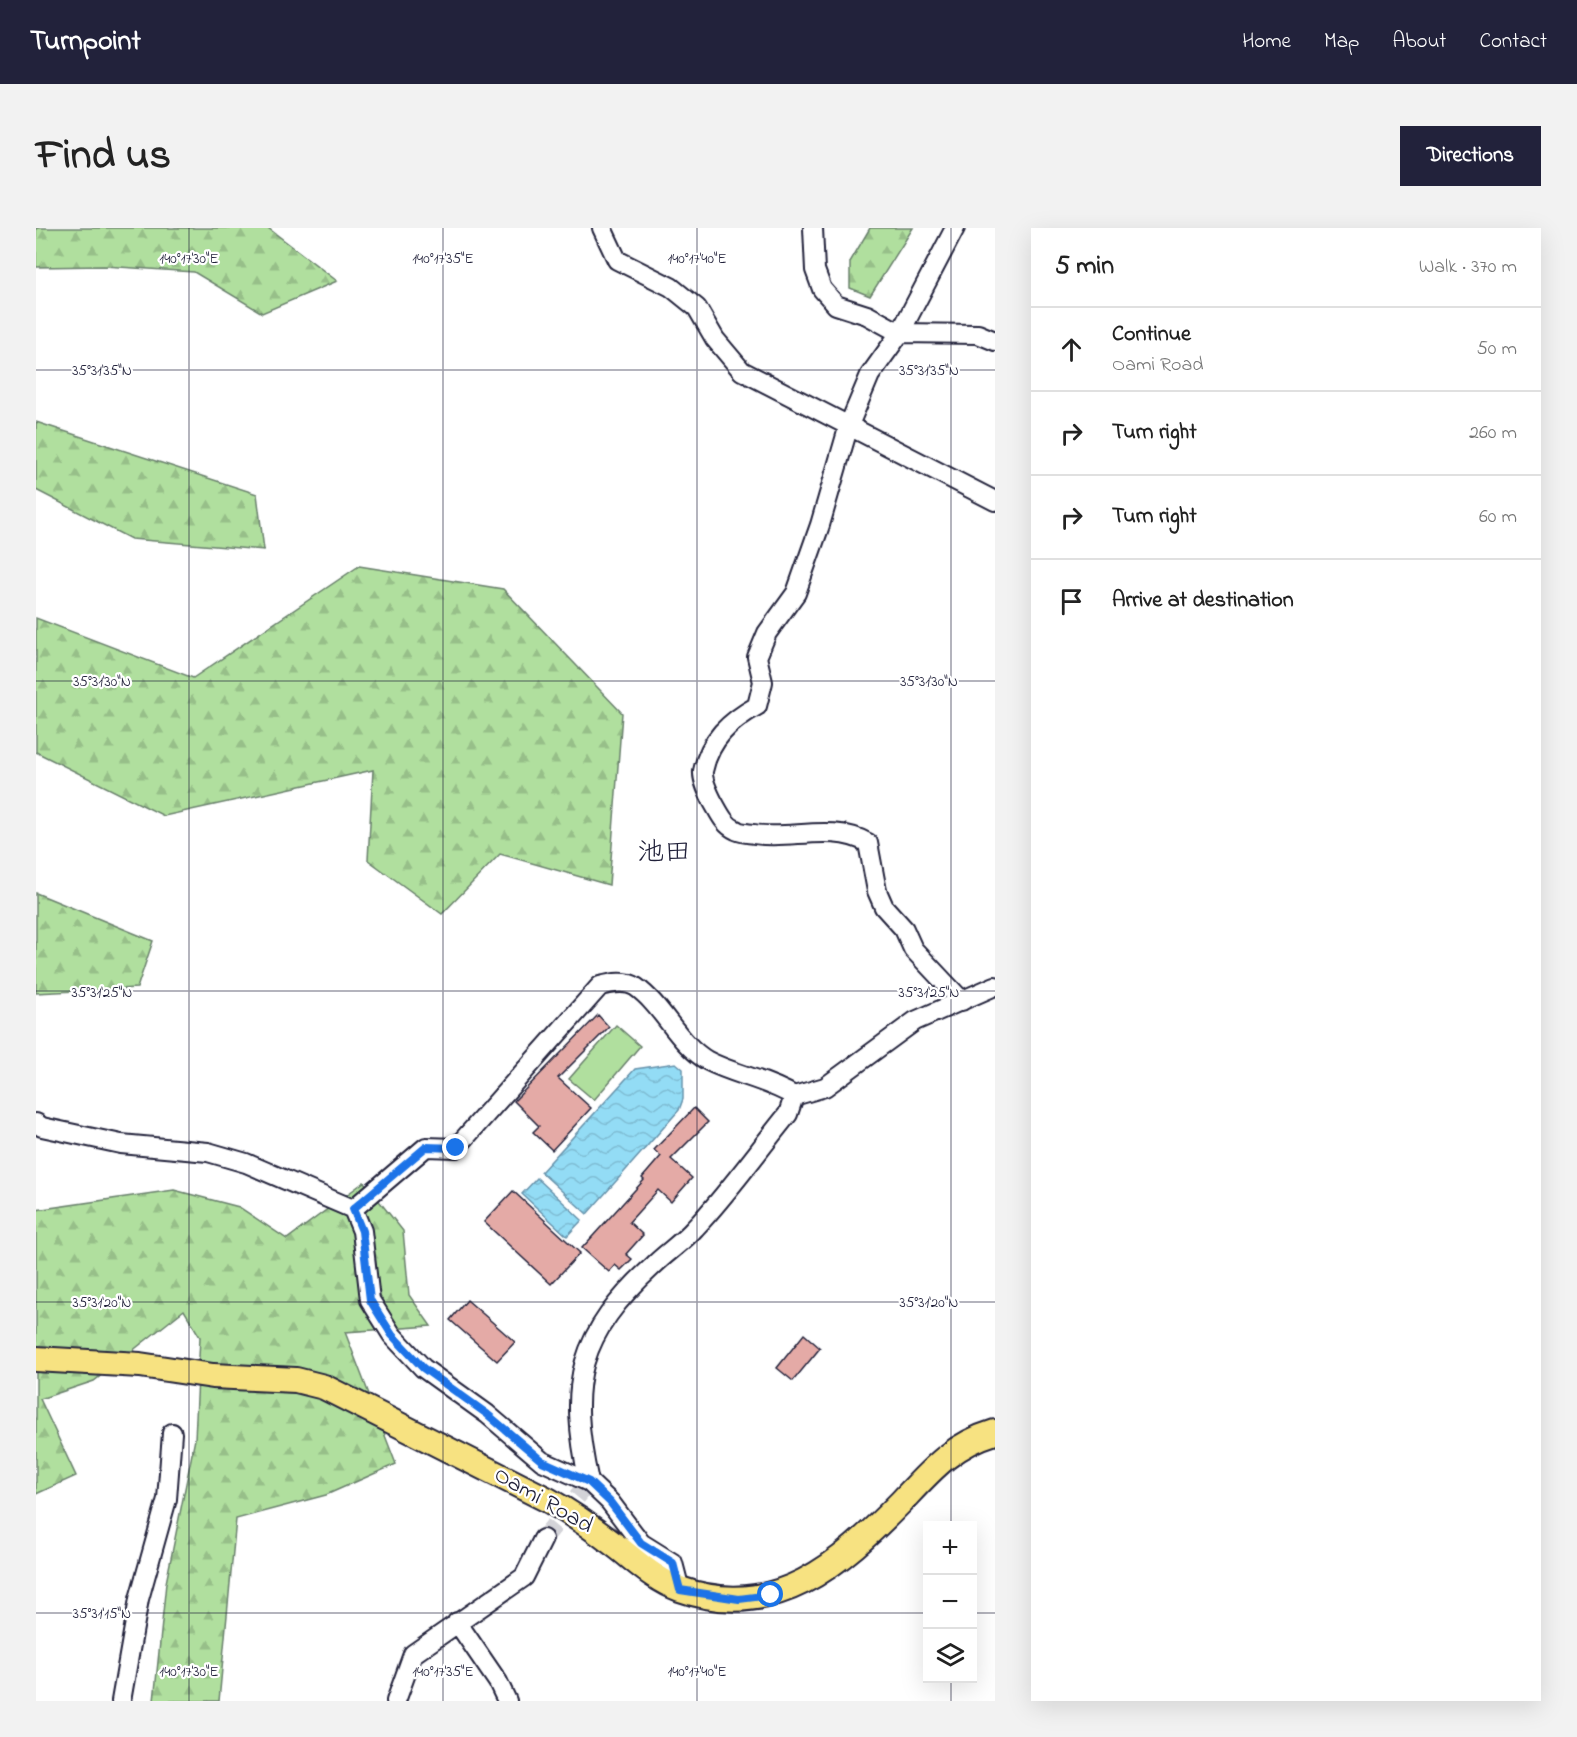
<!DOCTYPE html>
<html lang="en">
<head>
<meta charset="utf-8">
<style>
  body { margin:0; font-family:"Indie Flower","Klee One",sans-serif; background:#f2f2f2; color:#222 }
  .controls { position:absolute; right:18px; bottom:18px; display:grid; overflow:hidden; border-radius:0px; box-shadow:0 6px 24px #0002 }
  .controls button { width:54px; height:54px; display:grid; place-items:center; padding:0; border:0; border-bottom:2px solid #e0e0e0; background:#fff; color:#222; font:30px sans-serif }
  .stop { position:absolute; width:18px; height:18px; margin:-14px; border:4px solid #1a73e8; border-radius:50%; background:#fff }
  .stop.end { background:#1a73e8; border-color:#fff; box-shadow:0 2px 6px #0008 }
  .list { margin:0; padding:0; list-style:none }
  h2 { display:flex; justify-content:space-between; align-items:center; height:78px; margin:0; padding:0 24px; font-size:26px }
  h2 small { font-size:20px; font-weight:400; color:#767676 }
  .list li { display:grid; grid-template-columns:39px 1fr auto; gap:18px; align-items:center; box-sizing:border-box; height:84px; padding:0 24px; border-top:2px solid #e0e0e0 }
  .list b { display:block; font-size:22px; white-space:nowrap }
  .list p { margin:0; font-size:20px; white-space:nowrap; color:#767676 }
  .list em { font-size:20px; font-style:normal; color:#767676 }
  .icon { flex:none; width:33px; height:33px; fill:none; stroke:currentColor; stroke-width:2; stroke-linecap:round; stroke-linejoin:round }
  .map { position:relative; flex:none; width:959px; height:1473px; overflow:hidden; border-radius:0px }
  header { display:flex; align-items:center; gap:36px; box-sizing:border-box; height:84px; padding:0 30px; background:#22223b; color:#fff }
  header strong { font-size:28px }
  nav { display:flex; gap:33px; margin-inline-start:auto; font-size:21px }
  .intro { display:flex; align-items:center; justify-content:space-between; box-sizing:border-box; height:144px; padding:0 36px }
  h1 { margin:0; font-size:42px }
  .button { padding:15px 27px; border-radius:0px; background:#22223b; color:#fff; font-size:21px; font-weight:700 }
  main { display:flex; gap:36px; padding:0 36px }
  aside { flex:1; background:#fff; border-radius:0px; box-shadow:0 6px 24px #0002 }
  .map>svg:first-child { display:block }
  .forest { fill:url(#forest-firs); stroke:#69806c; stroke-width:1.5 }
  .pitch { fill:#b0df9e; stroke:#69806c; stroke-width:1.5 }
  .water { fill:url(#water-waves); stroke:#6692ab; stroke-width:1.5 }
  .building { fill:#e4aaa6; stroke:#22223b; stroke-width:1.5 }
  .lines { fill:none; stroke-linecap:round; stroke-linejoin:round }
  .minor-tunnel { stroke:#d3d3d8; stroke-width:18; stroke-dasharray:18 9; stroke-linecap:butt }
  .minor-casing { stroke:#22223b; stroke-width:22 }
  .major-casing { stroke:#22223b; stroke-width:28 }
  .minor { stroke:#fff; stroke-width:18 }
  .major { stroke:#f7e281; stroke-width:24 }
  .route { stroke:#1a73e8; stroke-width:8 }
  .ticks { fill:none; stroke:#22223b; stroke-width:1.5; stroke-opacity:0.45 }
  .labels { text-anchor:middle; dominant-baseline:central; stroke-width:4.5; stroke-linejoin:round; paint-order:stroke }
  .street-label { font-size:24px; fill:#22223b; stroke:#fff }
  .quarter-label { font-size:27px; fill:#22223b; stroke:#fff }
  .ticks-label { font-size:15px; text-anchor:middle; fill:#22223b; stroke:#fff; stroke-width:4.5; stroke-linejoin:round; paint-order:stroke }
</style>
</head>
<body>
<header>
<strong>Turnpoint</strong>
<nav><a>Home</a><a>Map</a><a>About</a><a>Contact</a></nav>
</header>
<div class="intro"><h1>Find us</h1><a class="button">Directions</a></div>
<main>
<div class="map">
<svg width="959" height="1473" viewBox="0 0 959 1473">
  <defs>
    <pattern id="forest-firs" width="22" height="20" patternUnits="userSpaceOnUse" patternTransform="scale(1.5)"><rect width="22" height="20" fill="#b0df9e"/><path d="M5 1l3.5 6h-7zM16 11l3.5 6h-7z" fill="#97bf89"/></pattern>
    <pattern id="water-waves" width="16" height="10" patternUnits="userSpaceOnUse" patternTransform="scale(1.5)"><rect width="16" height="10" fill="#93dcf5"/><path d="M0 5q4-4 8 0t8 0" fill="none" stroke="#7ebcd3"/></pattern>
  </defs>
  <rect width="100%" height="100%" fill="#fff"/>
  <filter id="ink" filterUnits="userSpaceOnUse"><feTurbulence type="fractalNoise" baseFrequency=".0167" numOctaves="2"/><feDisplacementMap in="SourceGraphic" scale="12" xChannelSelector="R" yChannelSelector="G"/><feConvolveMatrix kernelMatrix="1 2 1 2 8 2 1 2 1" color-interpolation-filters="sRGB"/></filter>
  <g filter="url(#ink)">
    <path class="forest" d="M0,0H232L301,53L226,85L158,44L68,38L0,39Z
      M834,0H877L834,68L814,60V34Z
      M0,194L221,266L228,322L95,311L0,262Z
      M323,338L467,361L586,485L573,657L464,626L406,686L332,632L337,542L128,588L0,524V390L157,450Z
      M0,665L117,713L101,760L0,765Z
      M328,954L367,1003L373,1067L395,1098L309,1104L360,1236L290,1267L200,1291L183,1473H118L130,1355L159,1211L164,1109L148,1082L58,1153L4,1171L40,1248L0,1266V982L138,962L203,979L251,1011Z"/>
    <path class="pitch" d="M580,797L604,818L558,872L533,851Z"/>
    <path class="water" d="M640,835L647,841V871L643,882L551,986L505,944L599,841Z
      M501,950L546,992L531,1008L486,966Z"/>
    <path class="building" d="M562,787L573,799L522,850L555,880L516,922L497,904L503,898L478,873Z
      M658,880L672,894L635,931L656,950L635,974L622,962L593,994L607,1007L590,1026L596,1031L585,1042L579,1037L573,1044L546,1020L608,952L606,950L625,928L618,922Z
      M477,963L544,1025L515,1056L448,994Z
      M431,1072L479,1114L461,1133L414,1092Z
      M768,1106L784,1120L757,1153L741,1140Z"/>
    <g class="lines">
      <path class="minor-tunnel" d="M507,1311L553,1254"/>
      <g class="minor-casing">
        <path id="minor" d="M566,0L581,32L635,59L661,80L679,111L706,143L959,273
          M777,0L779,42L786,61L800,77L831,87L864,105L942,106L959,113
          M919,0L864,105L834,147L813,197L784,297L760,365L731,405L721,429L727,454L721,478C694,493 674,511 667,543C666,552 673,566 677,574C683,584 688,597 700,602C704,605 712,605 718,606C755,612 797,595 832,615L841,663L848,679L868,701L877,721L926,773
          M0,895L6,899L85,916L172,924L210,935L317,981L326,1003L334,1072L356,1107L387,1140L451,1186L506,1233L553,1254L574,1274L605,1315L637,1335L644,1362
          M317,981L390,919L420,920L564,758C576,755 590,752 600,759C627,778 642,816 672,833C699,847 730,851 758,868L789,859L879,793L959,758
          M553,1254C531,1154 542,1107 618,1037C631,1024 647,1014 659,1000C692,965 721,924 752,886L758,868
          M421,1394L462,1454L471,1473
          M85,1473L103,1371L131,1271L136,1205
          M360,1473L377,1426L488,1349L507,1311"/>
      </g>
      <g class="major-casing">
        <path id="major" d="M0,1131L104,1137L177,1148L260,1152L288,1159L512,1272C537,1286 558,1301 580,1318C601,1334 619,1352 644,1361C739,1395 804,1336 866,1273C895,1242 916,1217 959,1204"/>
      </g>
      <use href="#minor" class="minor"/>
      <use href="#major" class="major"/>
    </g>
  </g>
  <g class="lines" filter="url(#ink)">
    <path class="route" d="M420,920L390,919L317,981L326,1003L334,1072L356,1107L387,1140L451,1186L506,1233L553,1254L574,1274L605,1315L637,1335L644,1362L703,1371L735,1367"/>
  </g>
  <path class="ticks" d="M153,0V1473M407,0V1473M661,0V1473M915,0V1298M0,142H959M0,453H959M0,763H959M0,1074H959M0,1385H891M936,1385H959M915,1450V1473"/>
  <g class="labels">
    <g class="street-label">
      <text transform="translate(507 1273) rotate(30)">Oami Road</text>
    </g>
    <g class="quarter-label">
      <text x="628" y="625">池田</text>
    </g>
  </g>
  <g class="ticks-label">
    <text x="153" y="35">140°17'30"E</text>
    <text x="407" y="35">140°17'35"E</text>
    <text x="661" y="35">140°17'40"E</text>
    <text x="66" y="147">35°31'35"N</text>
    <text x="893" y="147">35°31'35"N</text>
    <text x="66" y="458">35°31'30"N</text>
    <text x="893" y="458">35°31'30"N</text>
    <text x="66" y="769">35°31'25"N</text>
    <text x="893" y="769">35°31'25"N</text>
    <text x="66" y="1079">35°31'20"N</text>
    <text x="893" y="1079">35°31'20"N</text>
    <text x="66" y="1390">35°31'15"N</text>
    <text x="153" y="1448">140°17'30"E</text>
    <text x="407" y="1448">140°17'35"E</text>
    <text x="661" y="1448">140°17'40"E</text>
  </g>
</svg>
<div class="controls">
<button>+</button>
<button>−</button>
<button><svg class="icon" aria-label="layers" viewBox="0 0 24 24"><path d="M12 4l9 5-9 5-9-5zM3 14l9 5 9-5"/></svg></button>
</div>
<div class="stop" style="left:735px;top:1367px"></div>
<div class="stop end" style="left:420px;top:920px"></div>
</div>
<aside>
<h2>5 min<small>Walk · 370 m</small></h2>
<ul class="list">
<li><svg class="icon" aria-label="ahead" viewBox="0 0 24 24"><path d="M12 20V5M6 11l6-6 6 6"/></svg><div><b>Continue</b><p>Oami Road</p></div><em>50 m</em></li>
<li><svg class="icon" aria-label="right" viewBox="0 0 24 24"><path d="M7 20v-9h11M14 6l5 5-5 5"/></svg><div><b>Turn right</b></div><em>260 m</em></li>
<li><svg class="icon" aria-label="right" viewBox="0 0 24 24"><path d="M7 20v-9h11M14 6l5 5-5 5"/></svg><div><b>Turn right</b></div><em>60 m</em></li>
<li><svg class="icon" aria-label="arrive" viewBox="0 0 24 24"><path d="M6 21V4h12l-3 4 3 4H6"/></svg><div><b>Arrive at destination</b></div></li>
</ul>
</aside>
</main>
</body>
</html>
